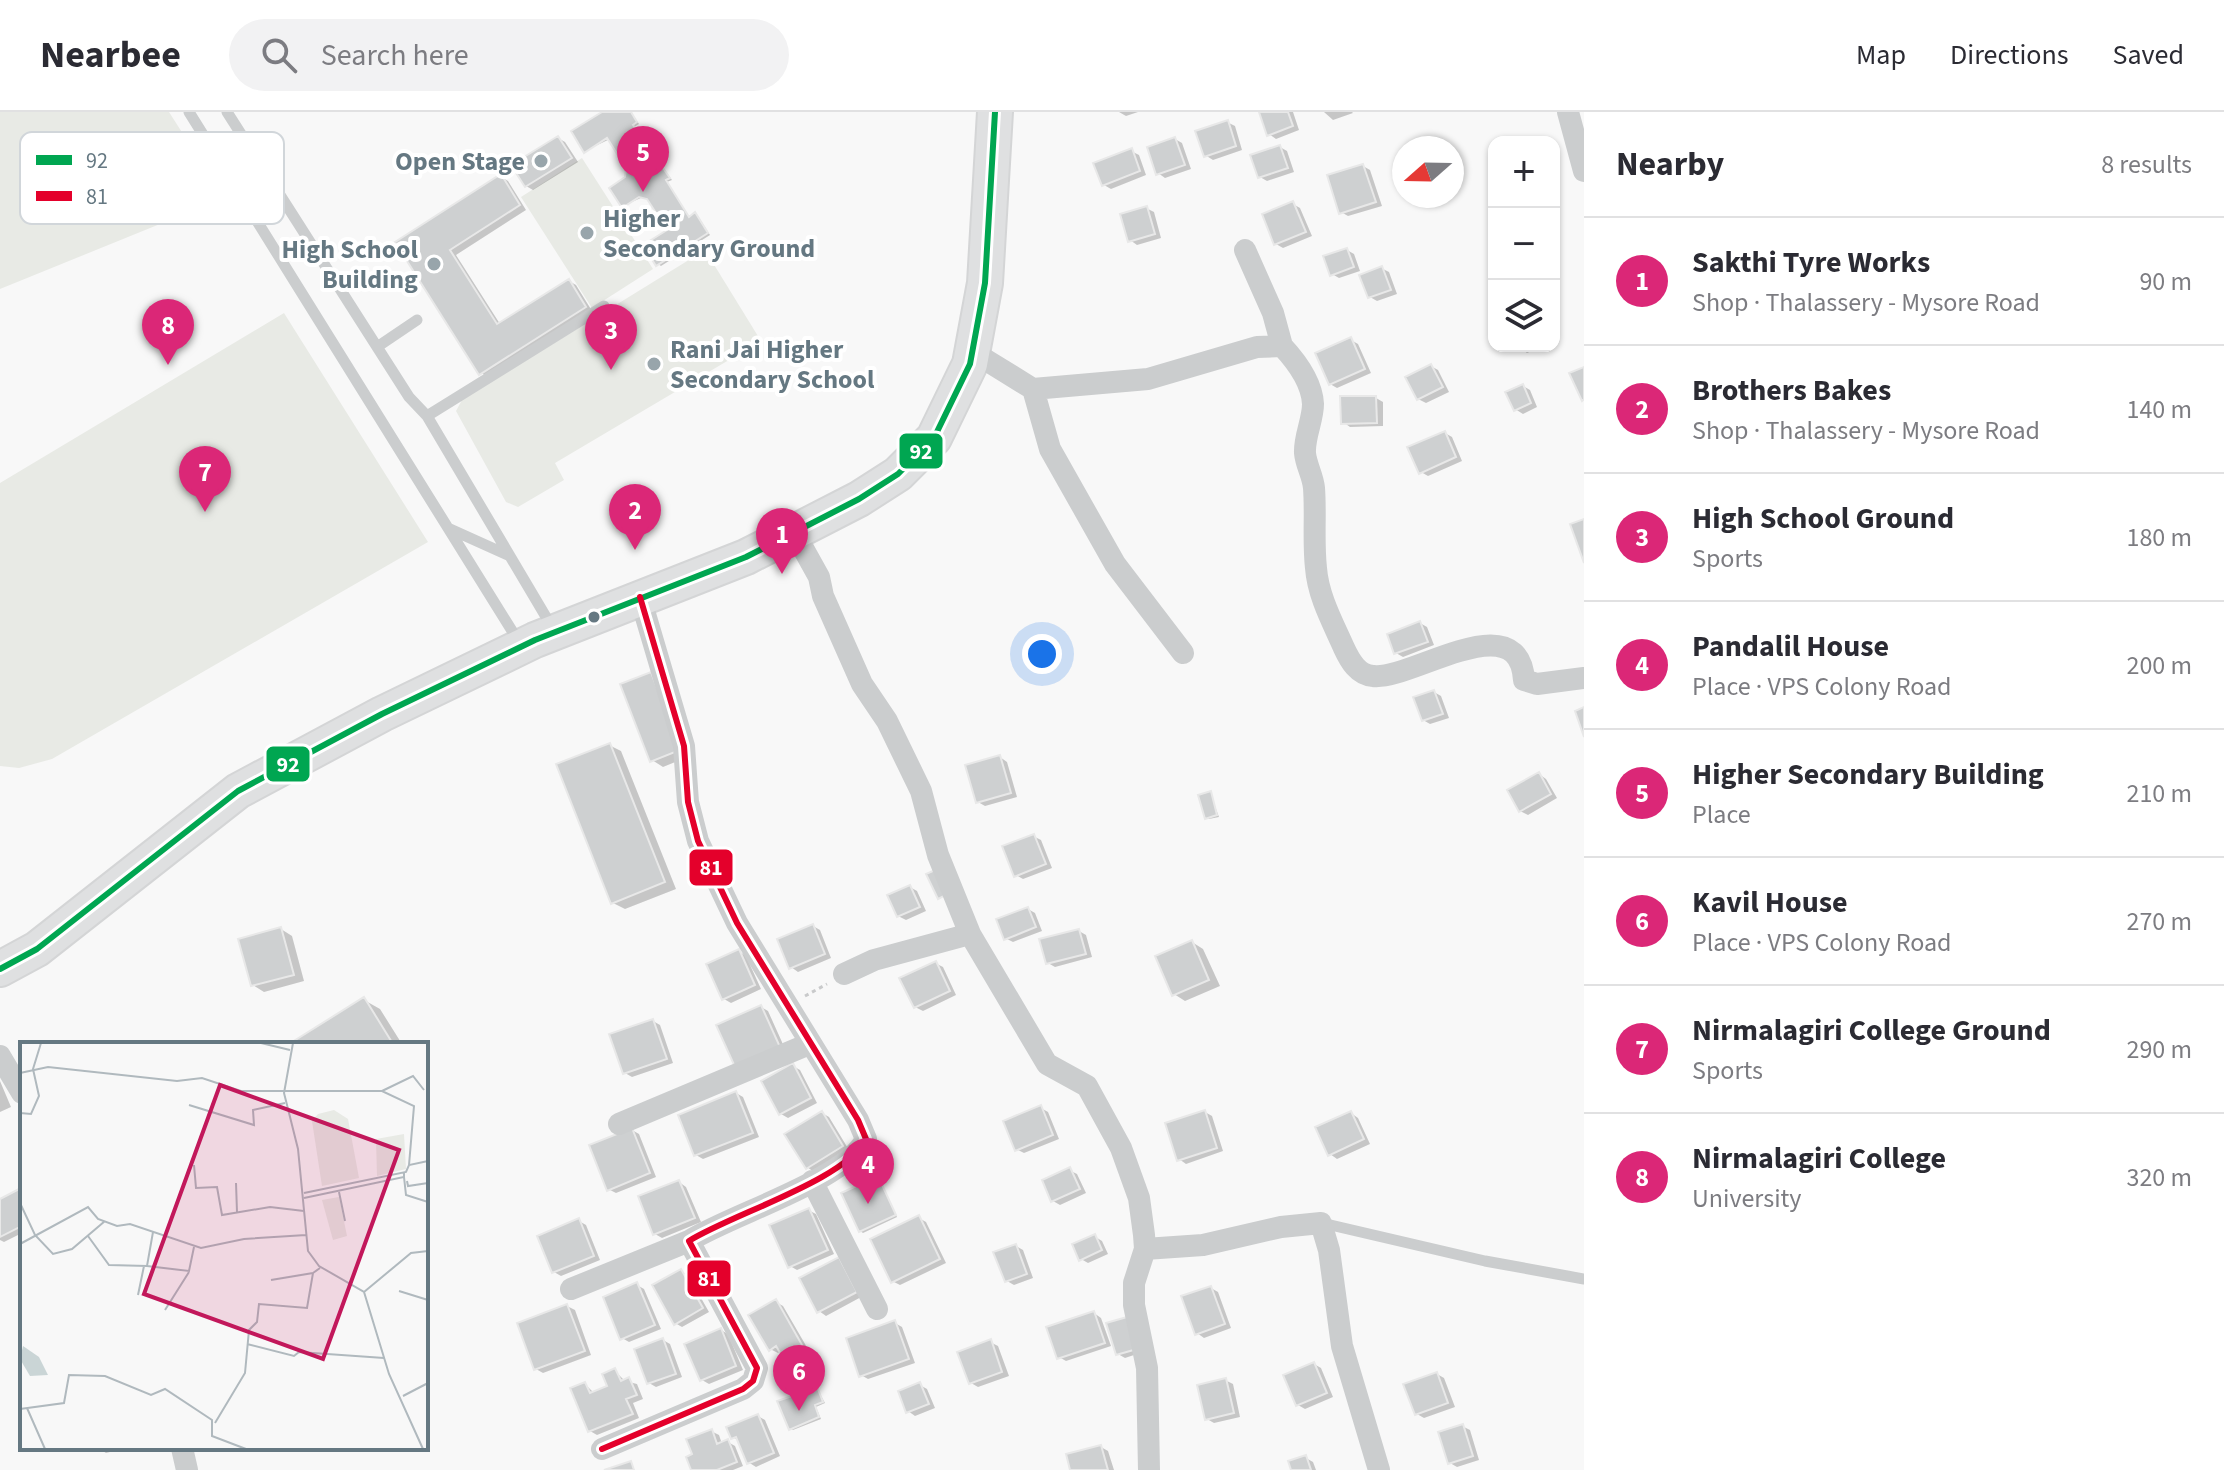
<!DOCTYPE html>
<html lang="en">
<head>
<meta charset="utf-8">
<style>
  body { margin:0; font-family:"Source Sans 3",sans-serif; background:#f2f2f3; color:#2b2b33 }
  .controls { position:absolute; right:24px; top:24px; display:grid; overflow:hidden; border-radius:16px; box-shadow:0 2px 6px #0004 }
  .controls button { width:72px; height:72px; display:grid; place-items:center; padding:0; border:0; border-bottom:2px solid #e1e1e2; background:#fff; color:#2b2b33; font:40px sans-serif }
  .compass { position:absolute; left:1392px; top:24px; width:72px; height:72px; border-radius:50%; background:#fff; box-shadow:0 2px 6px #0004; rotate:250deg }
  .you { position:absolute; left:1042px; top:542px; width:28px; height:28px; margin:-20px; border:6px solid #fff; border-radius:50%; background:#1a73e8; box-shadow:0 0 0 12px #1a73e833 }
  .badge { display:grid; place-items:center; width:52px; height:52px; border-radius:50%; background:#db2777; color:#fff; font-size:26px; font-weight:700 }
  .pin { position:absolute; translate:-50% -66px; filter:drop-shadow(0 2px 4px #0008) }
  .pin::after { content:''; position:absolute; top:42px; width:28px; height:24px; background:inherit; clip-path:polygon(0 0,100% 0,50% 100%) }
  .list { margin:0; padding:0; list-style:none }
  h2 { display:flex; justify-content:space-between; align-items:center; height:104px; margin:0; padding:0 32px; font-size:34px }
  h2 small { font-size:26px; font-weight:400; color:#7c7c81 }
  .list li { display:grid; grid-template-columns:52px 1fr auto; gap:24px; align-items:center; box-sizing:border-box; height:128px; padding:0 32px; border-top:2px solid #e1e1e2 }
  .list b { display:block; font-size:30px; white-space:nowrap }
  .list p { margin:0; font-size:26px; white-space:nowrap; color:#7c7c81 }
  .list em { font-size:26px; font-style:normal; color:#7c7c81 }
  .icon { flex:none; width:44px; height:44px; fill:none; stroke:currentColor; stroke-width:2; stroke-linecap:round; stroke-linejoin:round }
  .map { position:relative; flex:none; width:1584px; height:1358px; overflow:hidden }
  header { display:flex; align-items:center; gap:48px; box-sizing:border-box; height:112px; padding:0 40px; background:#fff; border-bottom:2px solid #e1e1e2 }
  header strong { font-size:38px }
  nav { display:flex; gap:44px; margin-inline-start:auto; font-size:28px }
  .search { width:560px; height:72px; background:#f2f2f3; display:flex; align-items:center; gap:20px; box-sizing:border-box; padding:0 28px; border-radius:44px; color:#7c7c81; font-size:30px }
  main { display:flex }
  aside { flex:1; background:#fff }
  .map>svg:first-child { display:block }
  .pitch { fill:#e8eae5 }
  .shadow { fill:#0003 }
  .building { fill:#ced0d1; stroke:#e8e8e8; stroke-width:2 }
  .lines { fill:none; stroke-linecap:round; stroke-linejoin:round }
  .primary-casing { stroke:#d4d5d6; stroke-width:38 }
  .path { stroke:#c9cacb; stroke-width:3; stroke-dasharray:4 4; stroke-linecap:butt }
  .lane { stroke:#cbcdce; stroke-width:11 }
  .street { stroke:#cbcdce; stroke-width:22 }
  .primary { stroke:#dfe0e1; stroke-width:34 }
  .bus-1-casing { stroke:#fff; stroke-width:12 }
  .bus-2-casing { stroke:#fff; stroke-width:12 }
  .bus-1 { stroke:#00a651; stroke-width:6 }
  .bus-2 { stroke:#e4002b; stroke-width:6 }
  .poi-dot { fill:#98a5ab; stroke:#fff; stroke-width:3 }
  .bus-dot { fill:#657882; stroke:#fff; stroke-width:3 }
  .labels { text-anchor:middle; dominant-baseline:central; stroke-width:8; stroke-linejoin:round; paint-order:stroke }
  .poi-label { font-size:26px; font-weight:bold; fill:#657882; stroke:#fff; text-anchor:end }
  .inset-road { fill:none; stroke:#b0b9be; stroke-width:2 }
  .view { fill:#c2185b; fill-opacity:0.15; stroke:#c2185b; stroke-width:4 }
  .inset-edge { fill:none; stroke:#657882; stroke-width:4 }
  .key { fill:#fff; stroke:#d1d6da; stroke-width:2 }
  .key-label { font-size:22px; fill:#657882 }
  .line-badge { stroke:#fff; stroke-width:3 }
  .badge-label { font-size:22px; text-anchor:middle; font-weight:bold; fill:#fff }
</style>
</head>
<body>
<header>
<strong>Nearbee</strong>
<div class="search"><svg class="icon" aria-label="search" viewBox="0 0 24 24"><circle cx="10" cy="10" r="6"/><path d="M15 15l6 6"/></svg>Search here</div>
<nav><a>Map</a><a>Directions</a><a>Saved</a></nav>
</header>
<main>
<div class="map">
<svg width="1584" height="1358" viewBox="0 0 1584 1358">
  <rect width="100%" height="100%" fill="#f8f8f8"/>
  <path class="pitch" d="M0,0H169L224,86L0,177Z
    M582,46L653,157L592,196L521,85Z
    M705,138L761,229L555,351L564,368L518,395L506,390L456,299L462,288Z
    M284,201L428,430L52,647L19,656L0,654V371Z"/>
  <path class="shadow" d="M606,0H631L639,12L634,15L672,68L667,70L690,106L698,104L710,123L661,154L658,152L670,119L650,87L643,85L623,94L628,56L610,27L585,39Z
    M1119,0H1138L1126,4Z
    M1261,0H1293L1299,18L1276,27L1269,22Z
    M1324,0H1352L1353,1L1333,8Z
    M1227,10L1235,14L1242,38L1213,48L1205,43Z
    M558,26L565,30L578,50L533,78L526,74Z
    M1175,27L1182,31L1191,57L1165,66L1158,61Z
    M1280,35L1287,39L1294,60L1267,69L1260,65Z
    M1131,39L1139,43L1146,63L1111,77L1104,73Z
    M1363,54L1370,58L1382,94L1348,104L1341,100Z
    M501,65L508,69L526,98L456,143L500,212L569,169L576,173L592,199L488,265L481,261L398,130Z
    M1293,92L1300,96L1312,124L1283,136L1276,132Z
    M1146,96L1154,100L1161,126L1137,133L1130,128Z
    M1347,138L1354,142L1360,159L1339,166L1332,162Z
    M1381,156L1389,160L1397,182L1377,189L1370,185Z
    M1351,228L1358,232L1371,261L1337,276L1330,272Z
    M1518,234H1543L1527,241Z
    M1431,254L1438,258L1449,280L1426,291L1418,287Z
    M1523,274L1530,278L1537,295L1523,302L1515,297Z
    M1376,286L1383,290V314L1350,315L1343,310Z
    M1445,321L1452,325L1462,349L1428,364L1421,360Z
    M1420,511L1427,515L1434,533L1403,545L1396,541Z
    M623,573L690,644L663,655L652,648Z
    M1434,580L1441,584L1449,606L1430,612L1423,608Z
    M609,633L621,639L676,777L625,797L613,791Z
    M1000,645L1007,650L1017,685L985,694L978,690Z
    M1539,662L1546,667L1557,686L1528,703L1520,699Z
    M1210,681L1219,705L1209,707L1206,705Z
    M1033,724L1041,728L1052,756L1023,767L1016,763Z
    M910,775L917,779L926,799L906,808L898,804Z
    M1028,797L1035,801L1042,819L1013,830L1005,826Z
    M813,814L820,818L831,846L798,860L791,855Z
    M281,817L292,824L304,869L264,880L253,873Z
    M1079,819L1086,823L1092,845L1055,855L1048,851Z
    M1192,830L1203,837L1220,874L1185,889L1174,882Z
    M739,839L746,844L761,877L731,891L724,887Z
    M935,851L943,855L956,883L923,899L915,895Z
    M364,888L380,897L402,932H292Z
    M761,895L768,899L786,939L719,914Z
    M653,909L660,913L673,951L632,965L625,961Z
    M793,954L800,958L817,991L788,1006L781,1002Z
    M0,969L11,995L0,1000Z
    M736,981L743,985L759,1025L703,1047L696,1043Z
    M1041,996L1048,1000L1059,1027L1024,1041L1016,1037Z
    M1205,1000L1212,1004L1223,1039L1186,1052L1179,1047Z
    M822,1001L829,1005L849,1038L814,1060L807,1055Z
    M1351,1001L1358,1006L1370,1032L1337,1047L1330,1042Z
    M632,1018L639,1022L656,1065L616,1081L608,1077Z
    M1069,1058L1077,1062L1086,1081L1060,1093L1053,1089Z
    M878,1066L897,1105L863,1121L860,1119Z
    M679,1070L686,1075L701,1110L662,1126L655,1122Z
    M22,1079V1121L4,1130L0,1128V1089Z
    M808,1098L816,1102L834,1142L797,1158L790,1154Z
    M919,1106L926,1110L946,1151L900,1173L892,1169Z
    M579,1109L586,1113L600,1148L561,1164L554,1160Z
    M1094,1124L1102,1129L1108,1142L1088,1151L1081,1147Z
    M1016,1134L1023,1138L1033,1166L1014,1173L1007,1169Z
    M839,1147L863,1184L826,1204L819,1199Z
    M681,1159L688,1163L709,1200L682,1215L675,1211Z
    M637,1173L644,1177L661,1217L629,1230L622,1226Z
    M1211,1176L1218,1180L1231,1216L1204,1226L1197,1221Z
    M776,1190L783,1194L812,1244L795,1254L781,1239L778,1241L770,1237Z
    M567,1194L575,1198L591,1243L543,1261L536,1257Z
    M1094,1201L1101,1206L1111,1234L1066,1249L1059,1245Z
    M895,1211L902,1215L915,1251L868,1267L861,1263Z
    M1109,1212L1143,1240L1125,1246L1118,1242Z
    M721,1218L728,1222L743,1258L709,1272L702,1268Z
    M663,1228L670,1232L682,1265L656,1275L649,1271Z
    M990,1230L998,1234L1009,1264L978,1275L971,1271Z
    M1314,1252L1321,1256L1333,1285L1305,1297L1298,1293Z
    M615,1259L625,1269L637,1272L643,1287L633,1291L639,1306L597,1323L590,1319L585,1272L594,1281L609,1275Z
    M1437,1262L1444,1266L1455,1295L1424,1306L1417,1302Z
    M1225,1268L1233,1272L1240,1305L1214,1311L1207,1307Z
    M920,1273L927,1277L935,1296L915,1304L908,1299Z
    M816,1274L825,1291L816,1295L821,1307L793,1318L790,1316Z
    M758,1304L765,1308L780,1344L756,1355L748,1350L740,1329L732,1325Z
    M1462,1314L1470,1318L1479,1348L1457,1355L1450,1351Z
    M711,1319L719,1323L722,1332L728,1330L735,1334L743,1354L733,1358H693L695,1344Z
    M1101,1335L1108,1339L1114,1358H1072Z
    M98,1336H126L106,1341Z
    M1306,1346L1313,1350L1316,1358H1293Z"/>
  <path class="building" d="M602,0H631L637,10L633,13L670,66L666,68L689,105L695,100L708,121L656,154L643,133L667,118L647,87L639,85L622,96L609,76L625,65L626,56L607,26L584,41L571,19Z
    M1259,0H1288L1293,14L1267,24Z
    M1228,8L1236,34L1204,45L1195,19Z
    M558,24L572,46L525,75L511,53Z
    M1175,25L1185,53L1156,63L1147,35Z
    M1280,33L1288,56L1258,66L1250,43Z
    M1132,36L1140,59L1102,74L1093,51Z
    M1363,52L1376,90L1339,102L1327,63Z
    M501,62L520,93L450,138L497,212L569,167L586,195L479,263L395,130Z
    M1293,89L1306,120L1274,133L1262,102Z
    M1147,94L1155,122L1128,130L1120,102Z
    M1347,136L1354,155L1330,164L1323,144Z
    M1382,154L1391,178L1368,186L1359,163Z
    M1351,225L1365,257L1329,273L1315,241Z
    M1431,252L1443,275L1417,288L1405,265Z
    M1584,255V287L1582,289L1569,261Z
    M1523,272L1531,291L1514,299L1505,280Z
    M1340,284H1376L1377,311L1341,312Z
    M1445,319L1456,345L1419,362L1407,335Z
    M1584,407V451L1570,412Z
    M1420,509L1428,530L1394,542L1387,522Z
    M651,560L680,638L650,650L620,572Z
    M1434,578L1443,602L1422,609L1413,585Z
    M1584,595V625L1575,599Z
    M610,631L665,770L611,792L556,652Z
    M1000,643L1011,681L976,691L965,653Z
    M1539,660L1551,682L1519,700L1507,678Z
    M1211,679L1217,703L1205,707L1198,683Z
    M1034,722L1046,752L1014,765L1002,734Z
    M935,758L947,782L938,787L926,762Z
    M910,773L920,795L897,805L887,783Z
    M1028,795L1036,815L1004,828L996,807Z
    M813,812L825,842L789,857L777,827Z
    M281,815L294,863L251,874L238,827Z
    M1079,817L1086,842L1046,852L1039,827Z
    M1192,828L1209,868L1172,884L1155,844Z
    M739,837L755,873L722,888L706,852Z
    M936,849L950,879L914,896L899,866Z
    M364,885L393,932H289Z
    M761,893L780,935L735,955L716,913Z
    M653,907L667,947L623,962L609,922Z
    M793,951L811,986L779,1003L761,969Z
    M736,979L753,1021L694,1044L678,1003Z
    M1041,993L1053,1023L1015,1039L1003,1009Z
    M1205,998L1217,1036L1177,1049L1165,1011Z
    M822,999L843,1034L806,1057L784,1022Z
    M1351,999L1364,1027L1328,1044L1315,1015Z
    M632,1016L650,1061L607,1079L589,1033Z
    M1070,1055L1080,1077L1051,1090L1042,1068Z
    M878,1064L896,1103L859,1120L841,1081Z
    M679,1068L695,1106L653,1123L638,1084Z
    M21,1076L22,1114L0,1125V1087Z
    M809,1096L828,1138L788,1156L769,1113Z
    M919,1103L940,1147L891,1171L870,1127Z
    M579,1106L594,1144L552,1161L537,1124Z
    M1095,1122L1102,1138L1079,1149L1072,1132Z
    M1016,1132L1027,1162L1005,1170L993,1140Z
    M839,1145L857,1180L817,1201L799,1166Z
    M681,1157L703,1196L674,1213L652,1173Z
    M637,1170L655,1213L620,1228L603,1185Z
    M1211,1174L1225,1212L1195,1223L1181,1184Z
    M776,1187L806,1240L786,1251L776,1234L769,1239L748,1203Z
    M567,1192L585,1239L534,1258L517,1211Z
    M1094,1199L1105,1231L1057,1247L1046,1215Z
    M1127,1205L1137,1237L1116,1243L1106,1211Z
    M895,1208L909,1247L859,1265L846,1226Z
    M721,1216L736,1254L700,1269L684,1232Z
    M663,1226L676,1262L647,1272L634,1237Z
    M991,1227L1002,1260L969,1272L957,1240Z
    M1314,1250L1327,1281L1296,1294L1283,1263Z
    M615,1256L621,1269L629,1265L637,1283L626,1287L633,1302L588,1320L570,1276L585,1270L590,1281L607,1274L602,1262Z
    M1437,1260L1448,1291L1415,1303L1403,1272Z
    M1226,1266L1234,1301L1205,1308L1197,1273Z
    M807,1270L816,1272L823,1290L815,1293L819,1305L789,1318L777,1289L792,1284L791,1277Z
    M920,1270L929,1292L906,1301L898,1279Z
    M758,1302L774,1341L747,1352L736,1325L731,1327L726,1315Z
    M1463,1312L1473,1344L1448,1352L1438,1320Z
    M712,1317L717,1332L728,1327L737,1350L717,1358H691L686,1345L692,1342L686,1327Z
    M1101,1333L1108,1358H1070L1066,1342Z
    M1306,1343L1311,1358H1291L1288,1349Z
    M631,1349L634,1358H604Z"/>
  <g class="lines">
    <g class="primary-casing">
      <path id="primary" d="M0,857L37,837L238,679L382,602L535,528L746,445L859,387L898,362L934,326L970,252L985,171L995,0"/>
    </g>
    <path class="path" d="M805,884L827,872"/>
    <path class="lane" d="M189,0L519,530
      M227,0L409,285L427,304L552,515
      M377,235L417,208
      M427,304L604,194
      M450,417L510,444
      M1322,1111L1485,1149L1584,1167"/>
    <path class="street" d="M1568,0L1584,59
      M1245,138L1273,201L1282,234
      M973,240L1033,277L1148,267L1257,235L1282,234C1296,249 1312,271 1313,292C1313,308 1304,325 1305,341C1306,353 1313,364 1314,376C1316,403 1313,429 1316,456C1318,484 1333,511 1344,536C1350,549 1358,563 1373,564C1410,569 1519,490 1524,568L1537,572L1584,566
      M1033,277L1050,337L1115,452L1183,541
      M794,420L819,465L823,484L862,572L887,609L921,679L938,743L970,822L1047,952L1087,974L1121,1036L1139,1086L1144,1123L1145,1137L1134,1171V1193L1147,1256L1149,1358
      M844,862L874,848L970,822
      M0,944L22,981
      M619,1012L809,932
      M812,1069L877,1197
      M1145,1137L1203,1133L1281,1115L1321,1111L1329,1138L1342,1234L1379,1358
      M571,1177L689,1129
      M182,1336L187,1358
      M602,1337L743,1277L753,1269L757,1256L689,1129C732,1102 846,1068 866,1027L858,1008L737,811L698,729L688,690L684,634L640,485"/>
    <use href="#primary" class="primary"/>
    <g class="bus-1-casing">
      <path id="bus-1" d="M0,857L37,837L238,679L382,602L535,528L746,445L859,387L898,362L934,326L970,252L985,171L995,0"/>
    </g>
    <g class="bus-2-casing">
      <path id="bus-2" d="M602,1337L743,1277L753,1269L757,1256L689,1129C732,1102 846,1068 866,1027L858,1008L737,811L698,729L688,690L684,634L640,485"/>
    </g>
    <use href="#bus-1" class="bus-1"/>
    <use href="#bus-2" class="bus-2"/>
  </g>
  <g class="poi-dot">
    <circle cx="541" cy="49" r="8"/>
    <circle cx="587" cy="121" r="8"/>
    <circle cx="434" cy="152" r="8"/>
    <circle cx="654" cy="252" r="8"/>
  </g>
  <circle class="bus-dot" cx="594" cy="505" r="7"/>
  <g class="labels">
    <g class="poi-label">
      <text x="525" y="49">Open Stage</text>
      <text x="603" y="106" text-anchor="start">Higher<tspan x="603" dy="30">Secondary Ground</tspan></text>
      <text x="418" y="137">High School<tspan x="418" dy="30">Building</tspan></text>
      <text x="670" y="237" text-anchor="start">Rani Jai Higher<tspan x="670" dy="30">Secondary School</tspan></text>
    </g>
  </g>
  <g transform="translate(20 930)">
    <rect width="408" height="408" fill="#f8f8f8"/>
    <path d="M314,68L328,77L339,136L302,144L292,79L298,72ZM384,92L386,127L357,134L356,97ZM319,155L327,194L313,198L302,158Z" fill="#e8eae5"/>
    <path d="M3,304L19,315L28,333L10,334L0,317Z" fill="#cad5d6"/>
    <path class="inset-road" d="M241,1L270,8M273,1L264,51L278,107L288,209L299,224L344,250L369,332L403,407M0,31L28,25L157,39L182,36L221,49H362L394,64L389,123M362,49L393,34L404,48M169,63L234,83L233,68L265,61M0,71L11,72L19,54L13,27L21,1M174,123L176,146L197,145L202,173L250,165L284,169M384,135L386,153L408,160M387,139L388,144L408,141M216,141L217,170M319,150L325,179M284,151L386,130L389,123L408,119M284,156L384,135V130M0,161L15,193L33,212L52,207L85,179M68,194L89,223L127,224L133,190M0,202L68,165L78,177L97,184L110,182L181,206L224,197L286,193M127,224L169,229L174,205M251,238L293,231M379,249L408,258M344,250L391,211L408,209M118,253L124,224M145,268L169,230M227,302L274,314L279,310L364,316M383,354L408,341M7,366L25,407M0,367L44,361L49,333L85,334L131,353L145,347L192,378V394L226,407M195,381L225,331L229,288L237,280L239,262L287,266L293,231L300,226"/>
    <path class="view" d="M200,43L379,108L303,317L124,252Z"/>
    <rect width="408" height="408" class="inset-edge"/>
  </g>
  <rect x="20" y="20" width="264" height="92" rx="12" class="key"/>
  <rect x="36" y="43" width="36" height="10" fill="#00a651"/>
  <rect x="36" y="79" width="36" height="10" fill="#e4002b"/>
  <g class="key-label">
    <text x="86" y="56">92</text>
    <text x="86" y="92">81</text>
  </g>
  <g class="line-badge">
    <rect x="898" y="320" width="46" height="38" rx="8" fill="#00a651"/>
    <rect x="265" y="633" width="46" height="38" rx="8" fill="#00a651"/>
    <rect x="688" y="736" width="46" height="39" rx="8" fill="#e4002b"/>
    <rect x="686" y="1147" width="46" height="39" rx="8" fill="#e4002b"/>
  </g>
  <g class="badge-label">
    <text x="921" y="347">92</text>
    <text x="288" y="660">92</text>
    <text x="711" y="763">81</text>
    <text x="709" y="1174">81</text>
  </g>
</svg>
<div class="controls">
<button>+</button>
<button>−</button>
<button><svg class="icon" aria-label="layers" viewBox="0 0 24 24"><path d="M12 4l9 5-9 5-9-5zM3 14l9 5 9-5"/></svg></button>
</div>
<svg class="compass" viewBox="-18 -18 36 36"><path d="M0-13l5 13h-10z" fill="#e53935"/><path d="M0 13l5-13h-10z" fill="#7c7c81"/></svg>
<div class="you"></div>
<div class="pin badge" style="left:782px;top:462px">1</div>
<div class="pin badge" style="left:635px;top:438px">2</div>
<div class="pin badge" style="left:611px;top:258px">3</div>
<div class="pin badge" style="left:868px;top:1092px">4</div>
<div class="pin badge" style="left:643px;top:80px">5</div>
<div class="pin badge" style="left:799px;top:1299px">6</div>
<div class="pin badge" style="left:205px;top:400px">7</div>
<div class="pin badge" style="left:168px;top:253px">8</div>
</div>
<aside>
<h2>Nearby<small>8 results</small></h2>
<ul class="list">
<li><span class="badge">1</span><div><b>Sakthi Tyre Works</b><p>Shop · Thalassery - Mysore Road</p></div><em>90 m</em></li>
<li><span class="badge">2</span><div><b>Brothers Bakes</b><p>Shop · Thalassery - Mysore Road</p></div><em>140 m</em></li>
<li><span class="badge">3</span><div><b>High School Ground</b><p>Sports</p></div><em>180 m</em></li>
<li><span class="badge">4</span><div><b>Pandalil House</b><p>Place · VPS Colony Road</p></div><em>200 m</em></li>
<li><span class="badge">5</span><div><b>Higher Secondary Building</b><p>Place</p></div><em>210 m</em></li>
<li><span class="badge">6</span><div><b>Kavil House</b><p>Place · VPS Colony Road</p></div><em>270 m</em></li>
<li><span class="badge">7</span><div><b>Nirmalagiri College Ground</b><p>Sports</p></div><em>290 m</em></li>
<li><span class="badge">8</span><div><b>Nirmalagiri College</b><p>University</p></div><em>320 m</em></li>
</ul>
</aside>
</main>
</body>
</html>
